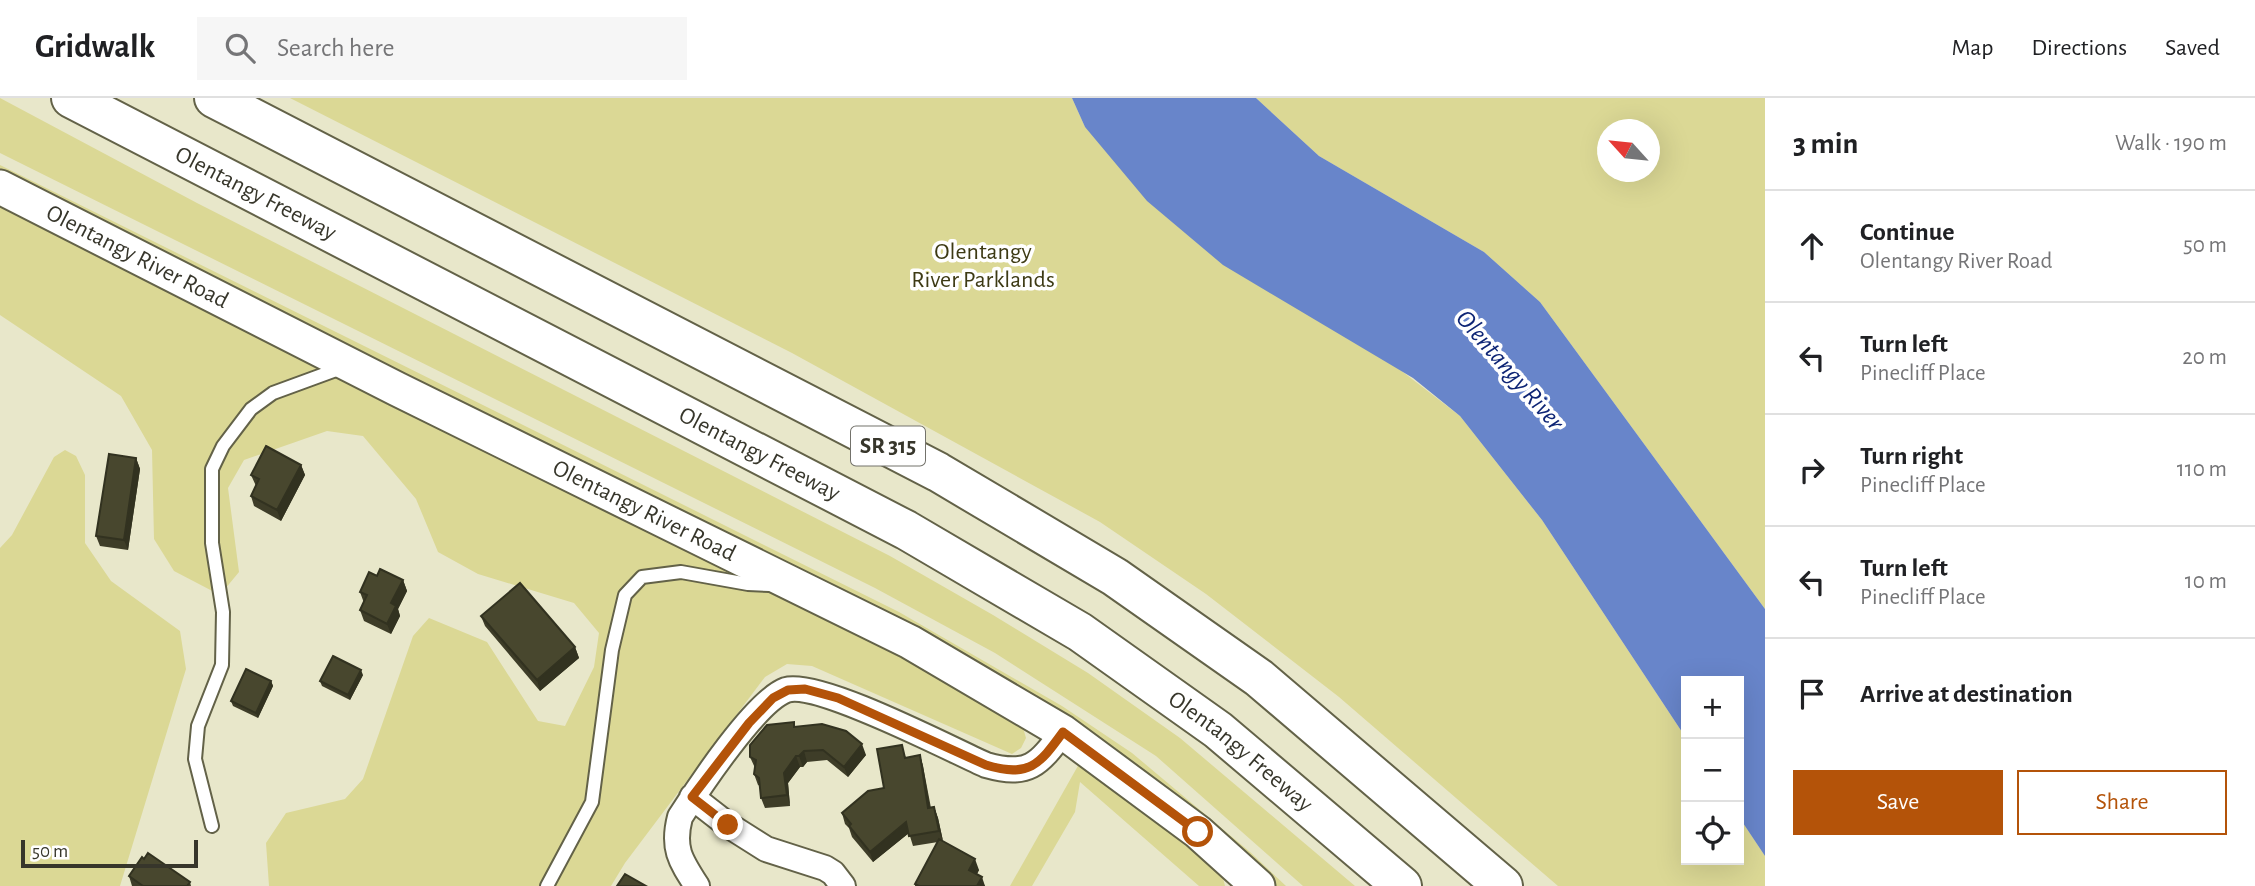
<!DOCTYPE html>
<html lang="en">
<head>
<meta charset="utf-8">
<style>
  body { margin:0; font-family:"Alegreya Sans",sans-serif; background:#f6f6f6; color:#202124 }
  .controls { position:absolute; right:21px; bottom:21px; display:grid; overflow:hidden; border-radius:0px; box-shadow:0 7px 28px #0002 }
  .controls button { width:63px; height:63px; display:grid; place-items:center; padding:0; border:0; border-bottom:2px solid #e0e0e0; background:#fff; color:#202124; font:35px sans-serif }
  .compass { position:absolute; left:1597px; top:21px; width:63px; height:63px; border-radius:50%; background:#fff; box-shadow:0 7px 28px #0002; rotate:297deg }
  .scale { position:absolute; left:21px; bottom:18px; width:177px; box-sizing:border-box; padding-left:7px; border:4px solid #37362b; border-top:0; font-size:19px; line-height:24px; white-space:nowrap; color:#37362b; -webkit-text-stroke:5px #fff; paint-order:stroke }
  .stop { position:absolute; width:21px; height:21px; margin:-16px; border:5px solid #b45309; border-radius:50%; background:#fff }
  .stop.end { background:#b45309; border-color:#fff; box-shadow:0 2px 7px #0008 }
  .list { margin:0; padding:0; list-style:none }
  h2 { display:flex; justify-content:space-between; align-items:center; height:91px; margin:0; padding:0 28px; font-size:30px }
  h2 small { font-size:23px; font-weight:400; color:#757577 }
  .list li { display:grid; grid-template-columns:46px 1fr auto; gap:21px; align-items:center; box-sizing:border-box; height:112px; padding:0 28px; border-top:2px solid #e0e0e0 }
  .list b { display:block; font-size:26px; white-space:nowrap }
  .list p { margin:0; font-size:23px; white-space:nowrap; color:#757577 }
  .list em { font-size:23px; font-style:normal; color:#757577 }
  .actions { display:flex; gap:14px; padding:21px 28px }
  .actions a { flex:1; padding:16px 0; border:2px solid #b45309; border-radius:0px; text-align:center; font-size:24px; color:#b45309 }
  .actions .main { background:#b45309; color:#fff }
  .icon { flex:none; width:38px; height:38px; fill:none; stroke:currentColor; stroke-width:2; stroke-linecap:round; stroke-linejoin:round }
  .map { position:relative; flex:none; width:1765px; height:788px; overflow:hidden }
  header { display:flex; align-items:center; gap:42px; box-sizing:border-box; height:98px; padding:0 35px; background:#fff; border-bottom:2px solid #e0e0e0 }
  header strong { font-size:33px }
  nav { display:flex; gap:38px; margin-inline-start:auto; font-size:24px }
  .search { width:490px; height:63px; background:#f6f6f6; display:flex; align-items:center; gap:18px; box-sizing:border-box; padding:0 24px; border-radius:0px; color:#757577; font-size:26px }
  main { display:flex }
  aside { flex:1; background:#fff }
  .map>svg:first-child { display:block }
  .green { fill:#dbd895; fill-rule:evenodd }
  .water { fill:#6885ca }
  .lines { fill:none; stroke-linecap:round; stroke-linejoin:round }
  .service-casing { stroke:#636248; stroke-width:16 }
  .minor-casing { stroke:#636248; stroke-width:28 }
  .secondary-casing { stroke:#636248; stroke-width:37 }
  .motorway-casing { stroke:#636248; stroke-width:42 }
  .service { stroke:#fff; stroke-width:12 }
  .minor { stroke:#fff; stroke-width:24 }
  .secondary { stroke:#fff; stroke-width:33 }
  .motorway { stroke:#fff; stroke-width:38 }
  .wall { fill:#3e3d28 }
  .shaded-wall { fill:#323220 }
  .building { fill:#48472e; stroke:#323220; stroke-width:2 }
  .route { stroke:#b45309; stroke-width:9 }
  .labels { text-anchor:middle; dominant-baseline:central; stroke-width:7; stroke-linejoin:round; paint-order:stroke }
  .shield { fill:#fff; stroke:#73726b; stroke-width:2 }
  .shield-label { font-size:23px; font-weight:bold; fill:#37362b }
  .street-label { font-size:24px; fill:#37362b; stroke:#fff }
  .park-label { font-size:24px; fill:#3d3a14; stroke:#fff }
  .water-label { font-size:26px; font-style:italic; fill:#0e2575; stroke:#fff }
</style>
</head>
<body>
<header>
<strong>Gridwalk</strong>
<div class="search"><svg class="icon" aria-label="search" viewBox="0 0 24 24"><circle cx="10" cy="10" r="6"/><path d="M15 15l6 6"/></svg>Search here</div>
<nav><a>Map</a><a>Directions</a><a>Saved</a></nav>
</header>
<main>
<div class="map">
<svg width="1765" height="788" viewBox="0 0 1765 788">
  <rect width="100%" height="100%" fill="#e8e7ca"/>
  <path class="green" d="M0,0L197,105L890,458L993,517L1088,575L1180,640L1355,788H1303L1156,658L995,555L875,490L0,55Z
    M290,0H1072L1085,29L1460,318L1542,422L1686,640V762H1739V719L1765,758V788H1558L1339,599L1206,496L1100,424L792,255Z
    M1256,0H1765V511L1540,204L1484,154L1319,58ZM1608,32H1650V74H1608Z
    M0,67L899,514L1062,608L1132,655L1250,754L1286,788H1276L1242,756L911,528L813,477L472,310L0,73Z
    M0,103L206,208C212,221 225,223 239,224L812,505L1022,626L1026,640L1021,650L1012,656L812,568L787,566L765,579L625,765L611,788H269L266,745L286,715L345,701L363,681L413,538L429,520L487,544L538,623L565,628L594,569L599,535L574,505L478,476L438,454L416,401L363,338L327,333L244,362L228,390L239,474L220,497L174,473L154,441L152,352L121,298L0,217Z
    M65,352L76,358L85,377V445L111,483L180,533L186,571L120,788H0V450L12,437L54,359Z
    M1079,666L1221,772L1225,788H1199L1080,684L1075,714L1032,788H1010Z"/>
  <path class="water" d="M1072,0H1256L1319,58L1484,154L1540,204L1765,511V758L1739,719V583H1686V640L1542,422L1460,318L1413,280L1223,167L1147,103L1085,29Z"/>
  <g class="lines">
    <g class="service-casing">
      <path id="service" d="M212,728L195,661L198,628L222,567L223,514L212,445V371L223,348L251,311L273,295L344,269
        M547,788L592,704L612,552L625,497L642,479L681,474L748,486L770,487"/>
    </g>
    <g class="minor-casing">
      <path id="minor" d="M692,699L728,727L766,751L825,770L833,775L843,788
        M697,788C680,762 672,750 680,719C699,689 756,603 786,592C818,582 950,651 986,667C1029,679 1038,667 1063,634"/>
    </g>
    <g class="secondary-casing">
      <g id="secondary">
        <path id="s1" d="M0,89L397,291L910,544L1063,634L1198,734L1258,788"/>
      </g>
    </g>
    <g class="motorway-casing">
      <g id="motorway">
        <path id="s2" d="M71,0L906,432L1080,534L1218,632L1402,788"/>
        <path d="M214,0L938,374L1115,479L1259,580L1503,788"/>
      </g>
    </g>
    <use href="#service" class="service"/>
    <use href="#minor" class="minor"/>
    <use href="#secondary" class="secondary"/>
    <use href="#motorway" class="motorway"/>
  </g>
  <path class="wall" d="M136,360L140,371L128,452L100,448L96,438Z
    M301,367L305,377L281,423L254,408L251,398L256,388L251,377Z
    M377,478L403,482L407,493L398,511L400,518L391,536L364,523L360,512L364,505L360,494Z
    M481,518L575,549L579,560L540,593L485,528Z
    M363,577L350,602L322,588L320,583Z
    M271,583L273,588L258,620L233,608L231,603Z
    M794,624L795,629L866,657L848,679L827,662L807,664L803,669H800L788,685L790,708L765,710L761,700L760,688L758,687L754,676L755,670L750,659Z
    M920,657L923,668L931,710L934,709L938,720L943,743L979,772L977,776L985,788H915V786L938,744L913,748L909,735L873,764L852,739L849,730L845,726L842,715L884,690L907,660Z
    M129,778L190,784L191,788H132Z"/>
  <path class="shaded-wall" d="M136,360L140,371L128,452L124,442Z
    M301,367L305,377L281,423L277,412Z
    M403,482L407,493L398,511L400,518L391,536L387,526L391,505Z
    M575,549L579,560L540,593L537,582Z
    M361,572L363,577L350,602L348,597Z
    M271,583L273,588L258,620L256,615Z
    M862,646L866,657L848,679L844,669Z
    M804,653L807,664L803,669L799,658Z
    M920,657L923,668L932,721L928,710Z
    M796,658L800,669L788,685L790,708L787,697L784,675Z
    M934,709L938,720L943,743L939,733Z
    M906,724L910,734L873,764L870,754Z
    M975,761L979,772L973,783L969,772Z
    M982,779L985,788H977Z"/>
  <path class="building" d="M266,348L301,367L277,412L251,398L259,381L251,377Z
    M109,356L136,360L124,442L96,438Z
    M380,471L403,482L391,505L396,508L387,526L360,512L367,497L360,494L369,474L377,478Z
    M520,485L575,549L537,582L481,518Z
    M333,558L361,572L348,597L320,583Z
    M246,571L271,583L256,615L231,603Z
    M794,624V629L822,626L846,633L862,646L844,669L823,652L804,653L799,658H796L784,675L787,697L761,700L759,680L754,676L756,662L750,659V647L767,627Z
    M902,647L905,660L920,657L928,710L934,709L939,733L909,738L906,724L870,754L849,728L851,726L842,715L868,693L884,690L877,651Z
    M939,741L975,761L969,772L982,779L977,788H919L915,786Z
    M148,755L190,784L187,788H143L129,778L142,759L144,761Z
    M625,776L646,788H617Z"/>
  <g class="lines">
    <path class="route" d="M728,727L692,699L749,625L773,600L788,592L805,591L838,600L986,667C1029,680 1039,667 1063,634L1198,734"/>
  </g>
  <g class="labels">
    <rect class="shield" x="851" y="328.5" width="74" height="39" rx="5"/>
    <g class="shield-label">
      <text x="888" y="348">SR 315</text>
    </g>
    <g class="street-label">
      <text stroke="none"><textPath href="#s2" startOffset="208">Olentangy Freeway</textPath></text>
      <text stroke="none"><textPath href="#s1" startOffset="154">Olentangy River Road</textPath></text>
      <text stroke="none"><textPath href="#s2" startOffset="775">Olentangy Freeway</textPath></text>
      <text stroke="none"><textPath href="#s1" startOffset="721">Olentangy River Road</textPath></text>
      <text stroke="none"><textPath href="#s2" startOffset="1342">Olentangy Freeway</textPath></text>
    </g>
    <g class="park-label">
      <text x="983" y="154">Olentangy<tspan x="983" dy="28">River Parklands</tspan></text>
    </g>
    <g class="water-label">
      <text transform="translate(1510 272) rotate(49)">Olentangy River</text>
    </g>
  </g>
</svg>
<div class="controls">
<button>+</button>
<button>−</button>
<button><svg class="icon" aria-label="locate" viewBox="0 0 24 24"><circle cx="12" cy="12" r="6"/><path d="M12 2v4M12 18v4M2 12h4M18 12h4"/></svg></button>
</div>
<svg class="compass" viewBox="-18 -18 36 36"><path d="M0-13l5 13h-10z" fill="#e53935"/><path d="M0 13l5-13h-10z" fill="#757577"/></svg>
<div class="scale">50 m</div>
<div class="stop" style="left:1198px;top:734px"></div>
<div class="stop end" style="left:728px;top:727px"></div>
</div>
<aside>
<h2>3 min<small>Walk · 190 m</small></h2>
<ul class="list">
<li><svg class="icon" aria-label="ahead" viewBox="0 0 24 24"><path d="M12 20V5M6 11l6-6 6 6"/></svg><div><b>Continue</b><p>Olentangy River Road</p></div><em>50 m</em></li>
<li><svg class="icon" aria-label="left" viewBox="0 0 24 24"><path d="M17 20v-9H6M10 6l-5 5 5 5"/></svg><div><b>Turn left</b><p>Pinecliff Place</p></div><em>20 m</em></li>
<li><svg class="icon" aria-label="right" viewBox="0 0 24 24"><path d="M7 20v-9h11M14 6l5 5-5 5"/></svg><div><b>Turn right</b><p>Pinecliff Place</p></div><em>110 m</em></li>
<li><svg class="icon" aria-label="left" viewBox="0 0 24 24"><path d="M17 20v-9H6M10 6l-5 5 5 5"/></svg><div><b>Turn left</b><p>Pinecliff Place</p></div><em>10 m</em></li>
<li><svg class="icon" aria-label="arrive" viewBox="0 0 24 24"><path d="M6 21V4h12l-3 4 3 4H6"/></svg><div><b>Arrive at destination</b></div></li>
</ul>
<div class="actions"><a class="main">Save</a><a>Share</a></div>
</aside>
</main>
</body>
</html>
